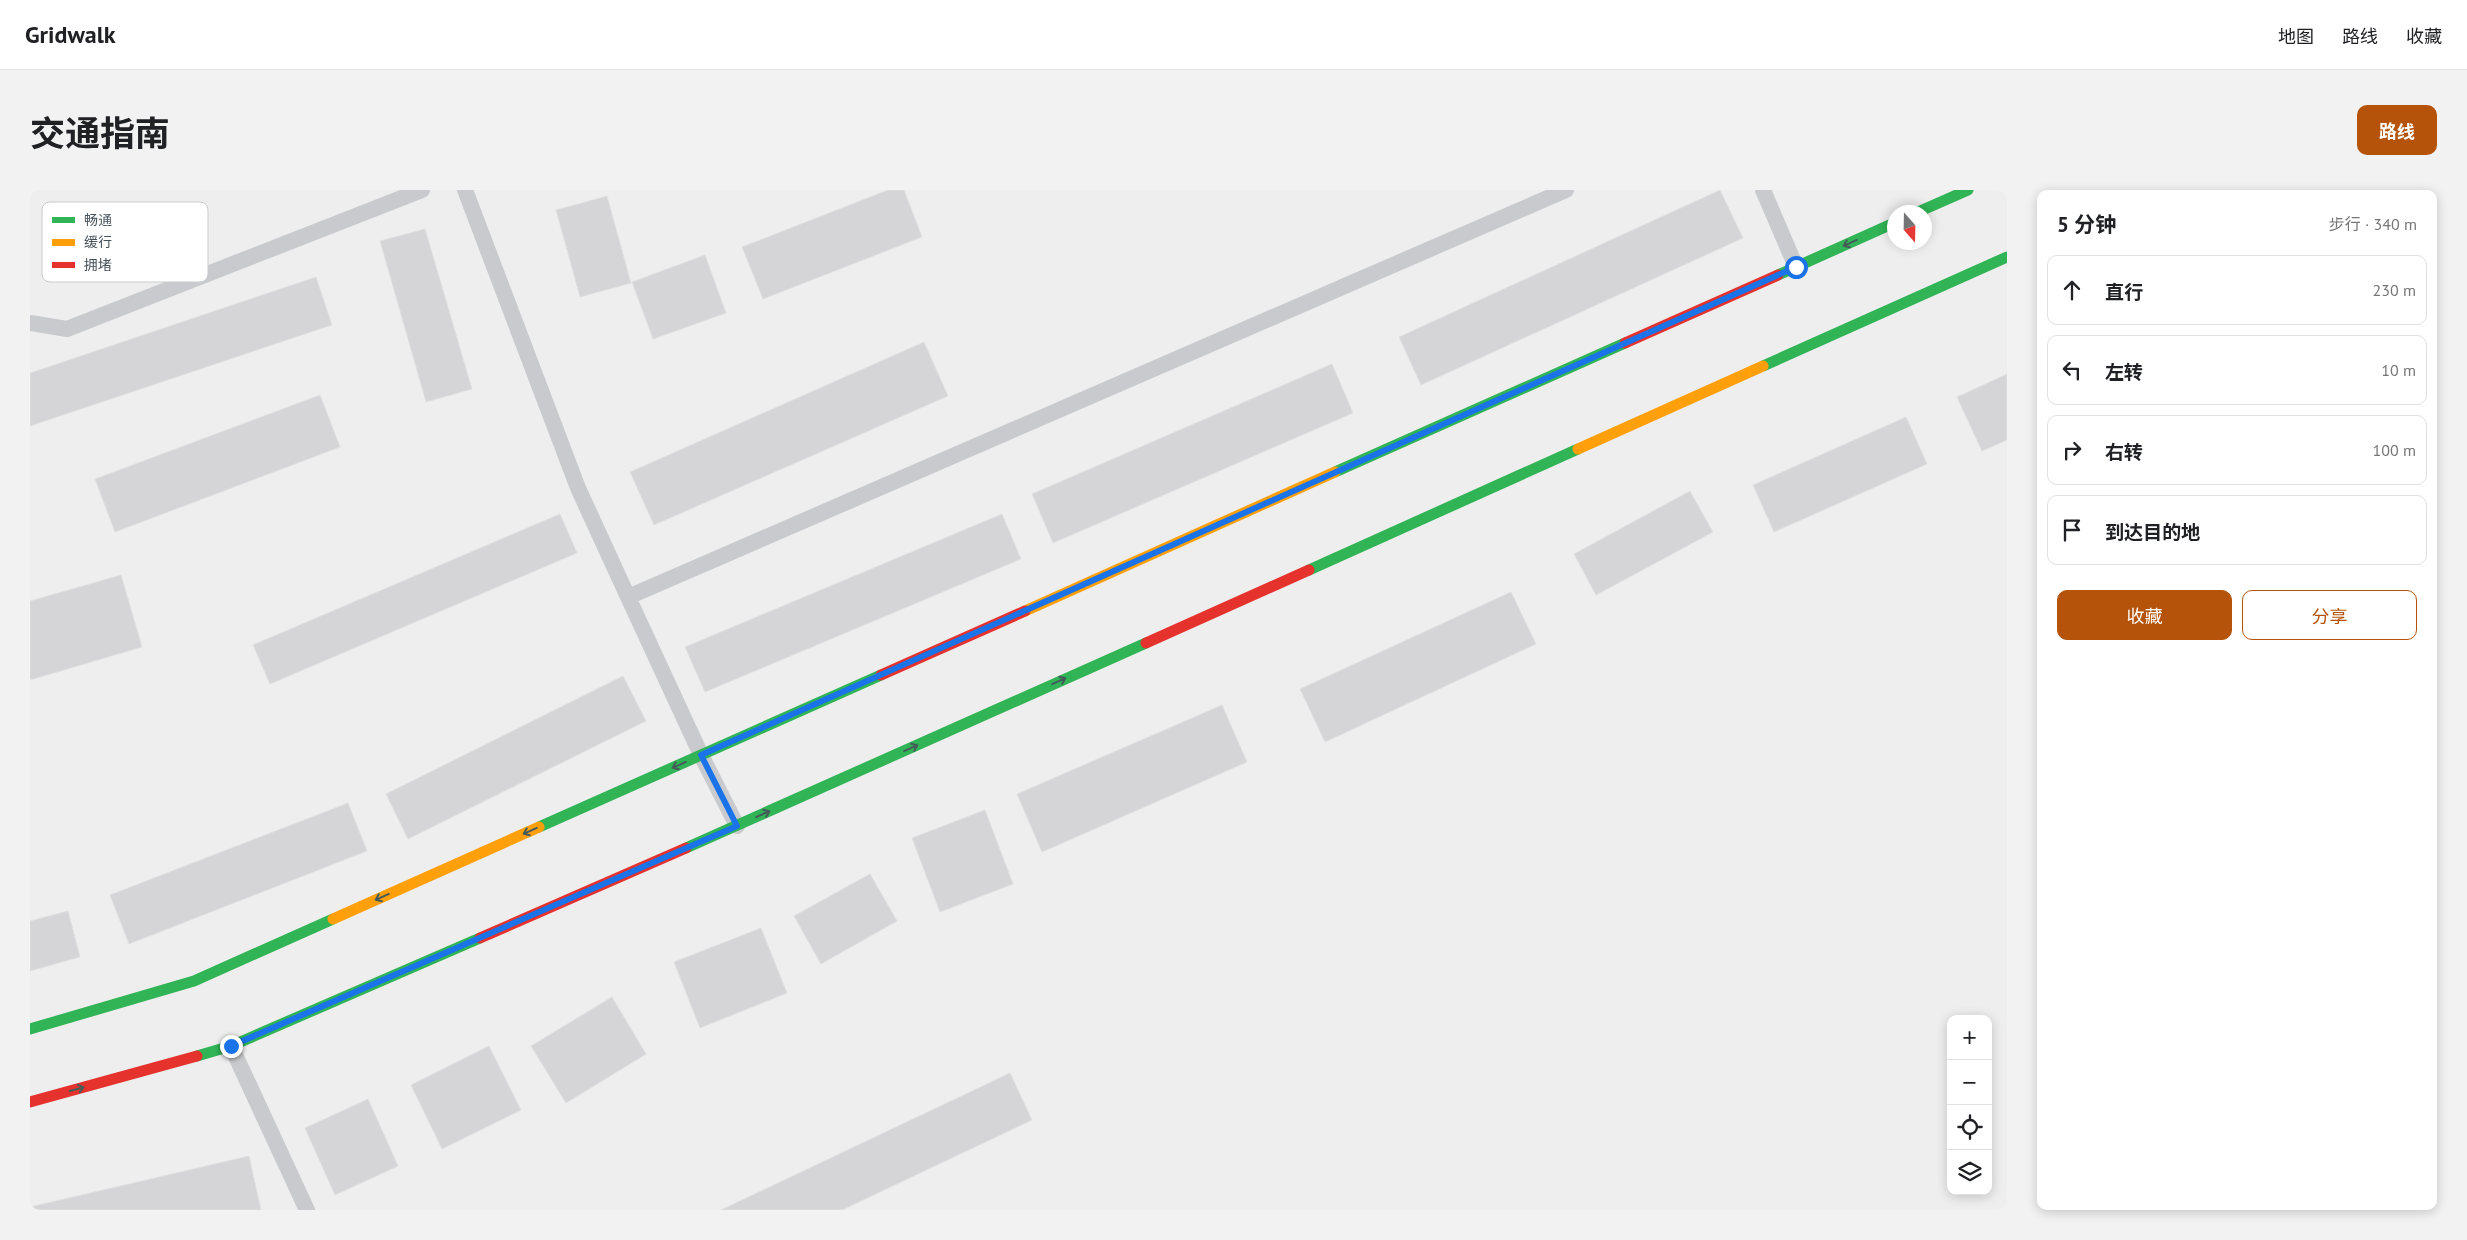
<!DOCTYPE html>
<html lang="zh">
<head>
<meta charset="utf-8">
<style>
  body { margin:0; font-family:"PT Sans","Noto Sans SC",sans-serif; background:#f2f2f2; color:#202124 }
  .controls { position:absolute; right:15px; bottom:15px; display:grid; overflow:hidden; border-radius:10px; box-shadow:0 2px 12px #0003 }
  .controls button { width:45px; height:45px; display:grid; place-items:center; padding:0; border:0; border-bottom:1px solid #e0e0e0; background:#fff; color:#202124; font:25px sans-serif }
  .compass { position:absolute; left:1857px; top:15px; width:45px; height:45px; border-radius:50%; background:#fff; box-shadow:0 2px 12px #0003; rotate:160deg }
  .stop { position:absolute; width:15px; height:15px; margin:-11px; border:4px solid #1a73e8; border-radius:50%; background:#fff }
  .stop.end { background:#1a73e8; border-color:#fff; box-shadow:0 1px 5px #0008 }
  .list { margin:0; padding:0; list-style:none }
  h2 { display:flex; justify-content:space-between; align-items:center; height:65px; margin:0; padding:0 20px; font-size:21px }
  h2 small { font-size:16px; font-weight:400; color:#757577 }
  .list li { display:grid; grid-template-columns:32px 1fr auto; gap:15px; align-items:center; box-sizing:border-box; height:70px; margin:0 10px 10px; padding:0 10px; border:1px solid #e0e0e0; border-radius:10px }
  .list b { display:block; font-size:19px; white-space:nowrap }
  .list em { font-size:16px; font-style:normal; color:#757577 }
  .actions { display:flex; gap:10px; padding:15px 20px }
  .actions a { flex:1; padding:11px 0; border:1px solid #b45309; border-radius:10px; text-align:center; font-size:18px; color:#b45309 }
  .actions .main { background:#b45309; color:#fff }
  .icon { flex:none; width:28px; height:28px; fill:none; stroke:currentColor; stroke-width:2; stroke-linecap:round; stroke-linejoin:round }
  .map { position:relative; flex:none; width:1977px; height:1020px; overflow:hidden; border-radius:10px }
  header { display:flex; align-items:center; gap:30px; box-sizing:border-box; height:70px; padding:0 25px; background:#fff; border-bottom:1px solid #e0e0e0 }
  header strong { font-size:24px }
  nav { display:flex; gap:28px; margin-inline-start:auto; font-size:18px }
  .intro { display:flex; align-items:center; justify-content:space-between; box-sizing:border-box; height:120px; padding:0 30px }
  h1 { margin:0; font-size:35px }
  .button { padding:12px 22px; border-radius:10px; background:#b45309; color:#fff; font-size:18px; font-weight:700 }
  main { display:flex; gap:30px; padding:0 30px }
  aside { flex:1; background:#fff; border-radius:10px; box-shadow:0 2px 12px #0003 }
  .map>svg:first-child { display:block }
  .building { fill:#d5d5d7; stroke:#e0e0e1 }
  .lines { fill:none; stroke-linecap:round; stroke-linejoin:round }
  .lane { stroke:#c8cacd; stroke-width:16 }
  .fast { stroke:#30b455; stroke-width:11 }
  .slow { stroke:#ff9f0a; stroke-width:11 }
  .jam { stroke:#e5322d; stroke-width:11 }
  .oneway { stroke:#445b5a }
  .route { stroke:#1a73e8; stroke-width:6 }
  .key { fill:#fff; stroke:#c8cbce; stroke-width:1 }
  .key-label { font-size:14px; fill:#46515a }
</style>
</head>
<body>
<header>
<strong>Gridwalk</strong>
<nav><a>地图</a><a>路线</a><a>收藏</a></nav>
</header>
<div class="intro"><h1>交通指南</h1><a class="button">路线</a></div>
<main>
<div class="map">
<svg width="1977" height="1020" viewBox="0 0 1977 1020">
  <rect width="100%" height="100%" fill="#efeeee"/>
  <path class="building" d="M858,0H874L892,47L733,109L712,57Z
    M1690,0L1713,48L1391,195L1369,147Z
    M577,6L601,93L550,107L526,20Z
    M395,39L442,199L396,212L350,51Z
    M675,65L696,123L623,149L602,92Z
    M286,87L302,135L0,236V183Z
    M894,152L918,206L624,335L600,282Z
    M1302,174L1323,223L1023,353L1002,304Z
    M1977,184V250L1952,261L1927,207Z
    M290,205L310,257L85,342L65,289Z
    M1876,227L1897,274L1744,342L1723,295Z
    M1660,301L1683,342L1566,405L1544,364Z
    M530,324L547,363L240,494L223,455Z
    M972,324L991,369L675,502L655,457Z
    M91,385L112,457L0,490V411Z
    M1481,402L1506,454L1295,552L1270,499Z
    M593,486L616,531L378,649L356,604Z
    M1192,515L1217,572L1012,662L987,604Z
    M318,613L337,661L99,754L80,705Z
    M955,620L983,694L910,722L882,648Z
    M840,684L867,731L791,774L764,726Z
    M38,721L50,767L0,781V731Z
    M731,738L757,803L670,838L644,772Z
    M582,807L616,864L536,913L501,856Z
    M459,856L491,920L412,959L381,895Z
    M980,883L1002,930L812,1020H691Z
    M338,909L368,976L305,1005L275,938Z
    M219,966L231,1020H0V1017Z"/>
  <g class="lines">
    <path class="lane" d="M435,0L548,298L598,407
      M1733,0L1766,77
      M0,133L37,139L392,0
      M707,636L671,565L598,407L1536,0
      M201,856L277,1020"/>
    <path class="fast" d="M1888,22L1938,0
      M1748,85L1864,33
      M1733,176L1977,67
      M1305,282L1595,153
      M1279,380L1548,259
      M509,637L851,485
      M656,658L1116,453
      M0,839L164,791L303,729
      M167,866L201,856L450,748"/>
    <path class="slow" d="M1548,259L1733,176
      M995,421L1305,282
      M303,729L509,637"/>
    <path class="jam" d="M1595,153L1748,85
      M1116,453L1279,380
      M851,485L995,421
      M450,748L656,658
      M0,912L167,866"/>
  </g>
  <defs><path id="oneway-shaft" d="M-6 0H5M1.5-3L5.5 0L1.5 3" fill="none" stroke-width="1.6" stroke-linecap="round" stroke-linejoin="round" transform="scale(1.25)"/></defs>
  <g class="oneway">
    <use href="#oneway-shaft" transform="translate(1820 53) rotate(156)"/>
    <use href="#oneway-shaft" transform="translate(1029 491) rotate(-24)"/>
    <use href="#oneway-shaft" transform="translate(881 558) rotate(-24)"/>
    <use href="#oneway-shaft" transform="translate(649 575) rotate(156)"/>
    <use href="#oneway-shaft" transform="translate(733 624) rotate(-24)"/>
    <use href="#oneway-shaft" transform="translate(500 641) rotate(156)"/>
    <use href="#oneway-shaft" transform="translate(352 707) rotate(156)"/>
    <use href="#oneway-shaft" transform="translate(47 899) rotate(-15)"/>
  </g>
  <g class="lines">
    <path class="route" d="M201,856L707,636L671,565L1766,77"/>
  </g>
  <rect x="12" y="12" width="166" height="80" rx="8" class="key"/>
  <rect x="22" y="27" width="23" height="6" fill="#30b455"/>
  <rect x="22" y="49" width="23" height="7" fill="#ff9f0a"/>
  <rect x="22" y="72" width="23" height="6" fill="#e5322d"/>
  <g class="key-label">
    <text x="54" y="35">畅通</text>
    <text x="54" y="57">缓行</text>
    <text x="54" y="80">拥堵</text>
  </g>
</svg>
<div class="controls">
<button>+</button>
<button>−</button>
<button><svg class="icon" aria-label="locate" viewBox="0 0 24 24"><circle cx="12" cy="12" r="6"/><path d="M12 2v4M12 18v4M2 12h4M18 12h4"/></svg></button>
<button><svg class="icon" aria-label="layers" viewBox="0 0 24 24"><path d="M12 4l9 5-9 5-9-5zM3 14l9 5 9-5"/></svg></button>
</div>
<svg class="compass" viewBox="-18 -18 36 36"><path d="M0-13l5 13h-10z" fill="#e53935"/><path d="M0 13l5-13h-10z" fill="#757577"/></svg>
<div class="stop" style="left:1766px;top:77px"></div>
<div class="stop end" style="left:201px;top:856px"></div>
</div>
<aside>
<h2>5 分钟<small>步行 · 340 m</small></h2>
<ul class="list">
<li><svg class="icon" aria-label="ahead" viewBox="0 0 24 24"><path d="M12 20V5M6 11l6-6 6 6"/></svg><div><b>直行</b></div><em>230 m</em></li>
<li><svg class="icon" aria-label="left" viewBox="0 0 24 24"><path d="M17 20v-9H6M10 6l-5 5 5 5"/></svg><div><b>左转</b></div><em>10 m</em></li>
<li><svg class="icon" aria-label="right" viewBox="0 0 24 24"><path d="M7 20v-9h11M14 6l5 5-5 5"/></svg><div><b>右转</b></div><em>100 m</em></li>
<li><svg class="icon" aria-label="arrive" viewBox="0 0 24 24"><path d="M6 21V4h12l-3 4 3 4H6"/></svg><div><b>到达目的地</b></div></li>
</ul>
<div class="actions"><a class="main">收藏</a><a>分享</a></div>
</aside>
</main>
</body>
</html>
